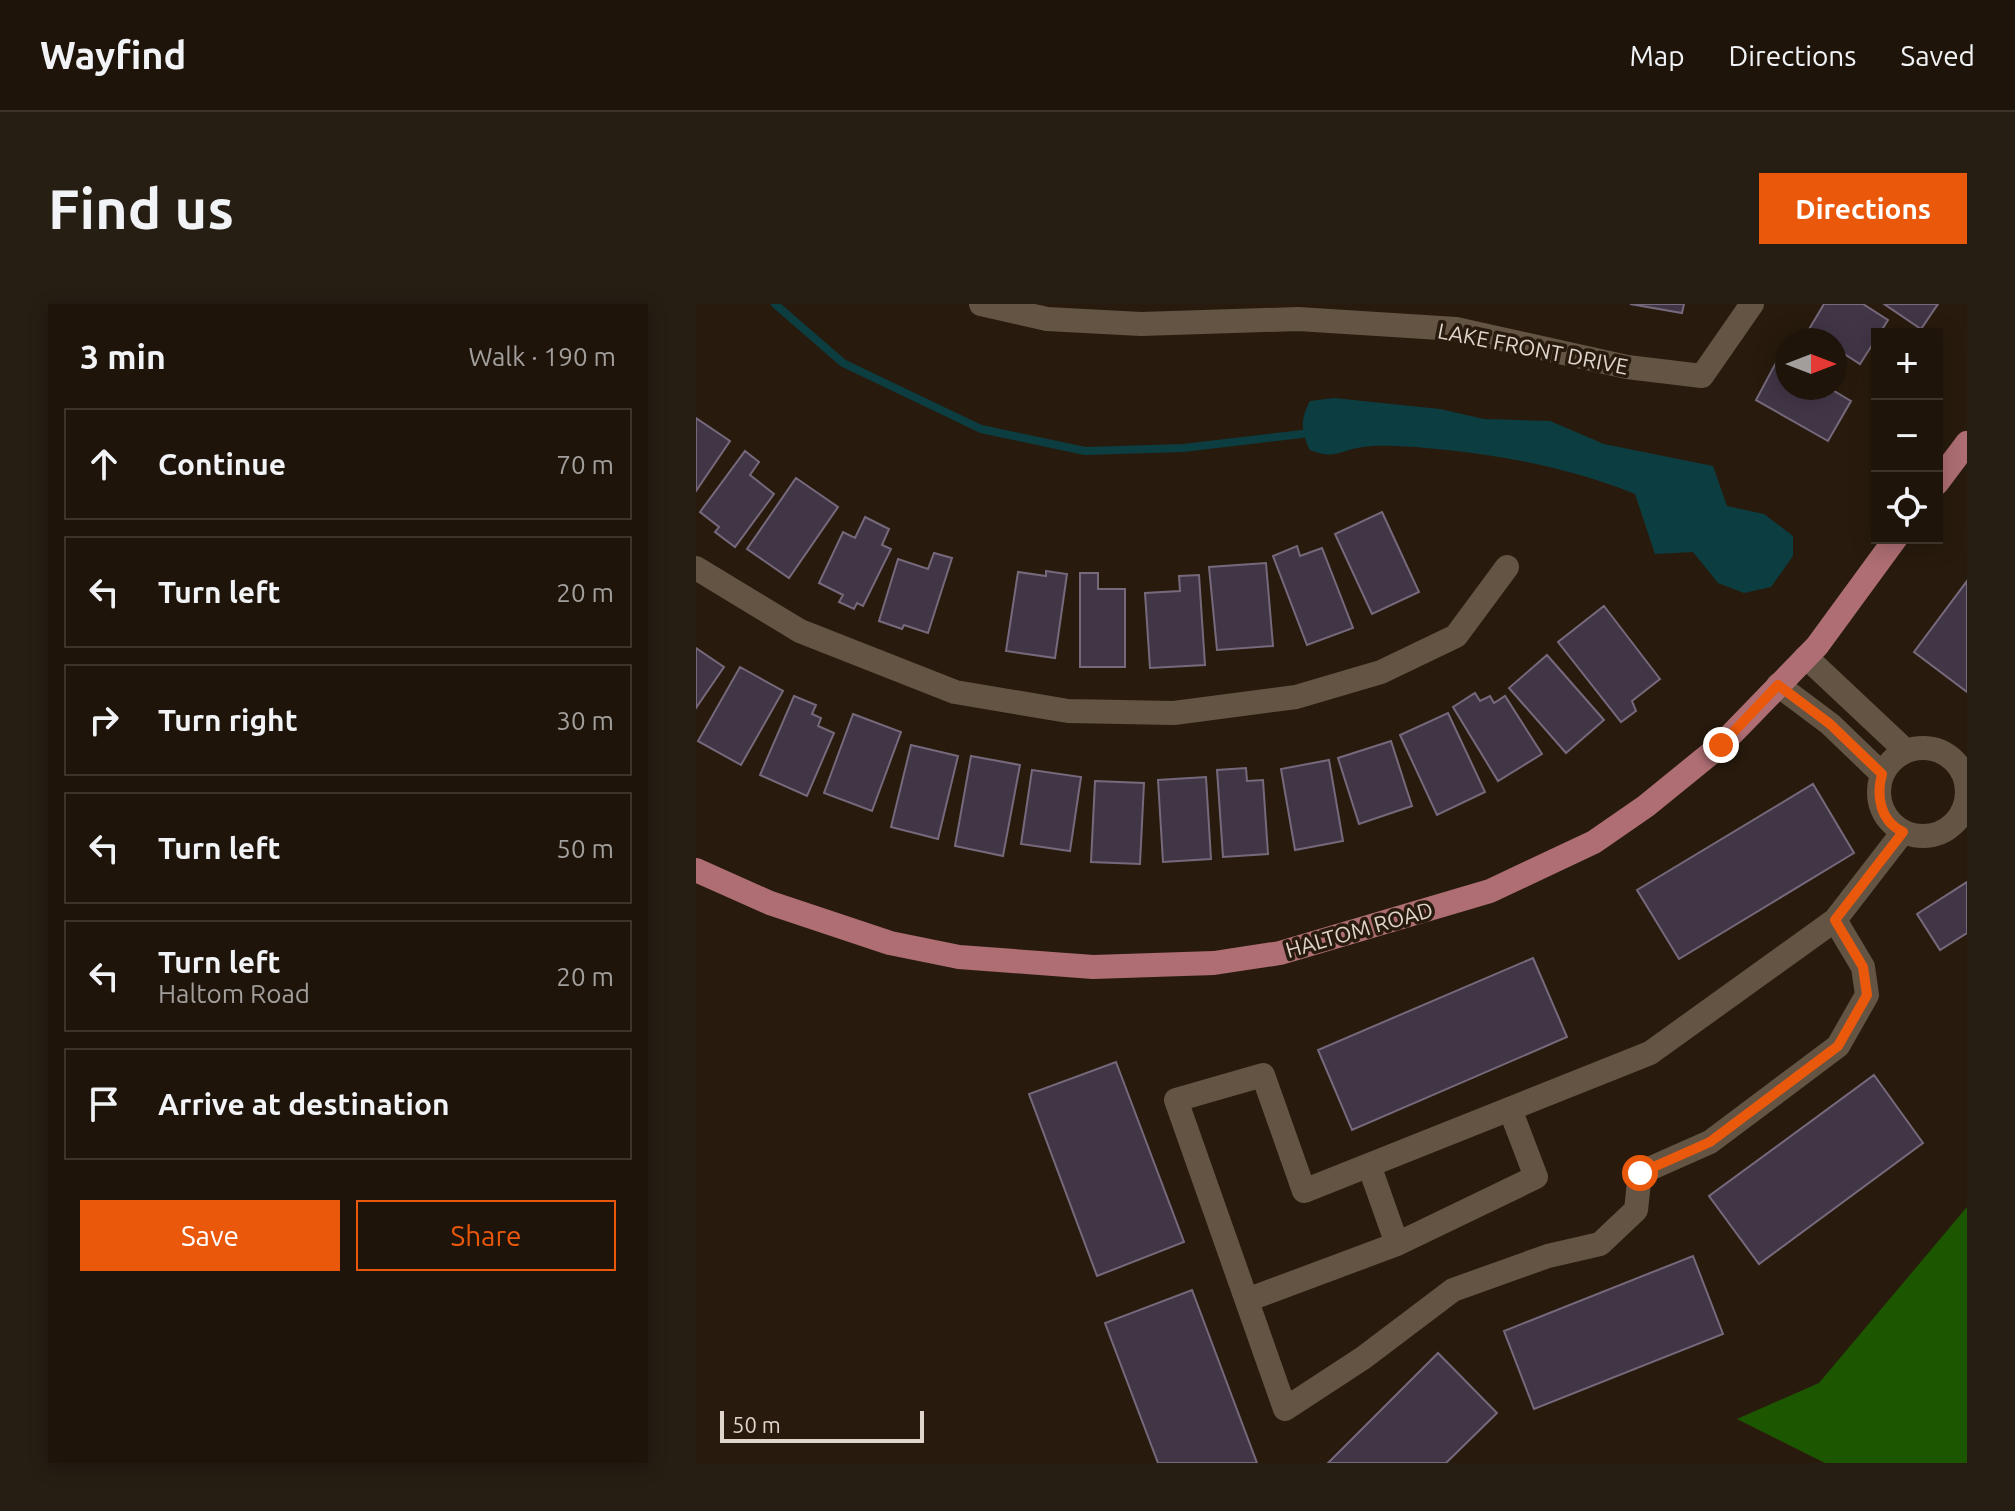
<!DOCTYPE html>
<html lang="en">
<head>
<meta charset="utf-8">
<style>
  body { margin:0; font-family:Ubuntu,sans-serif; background:#261d13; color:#f1f3f6 }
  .controls { position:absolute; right:24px; top:24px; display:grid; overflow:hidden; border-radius:0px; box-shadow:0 4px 20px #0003 }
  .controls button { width:72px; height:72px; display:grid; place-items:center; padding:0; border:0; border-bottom:2px solid #3c332b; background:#1e140a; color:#f1f3f6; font:40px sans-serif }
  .compass { position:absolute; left:1079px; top:24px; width:72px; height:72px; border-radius:50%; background:#1e140a; box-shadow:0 4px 20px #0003; rotate:90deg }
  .scale { position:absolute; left:24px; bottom:20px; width:204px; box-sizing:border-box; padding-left:8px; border:4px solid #dfd5cc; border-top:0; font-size:22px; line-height:28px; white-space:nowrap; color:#dfd5cc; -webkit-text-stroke:6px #281b0d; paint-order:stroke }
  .stop { position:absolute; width:24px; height:24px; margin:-18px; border:6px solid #ea580c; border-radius:50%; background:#fff }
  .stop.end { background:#ea580c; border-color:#fff; box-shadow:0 2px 8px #0008 }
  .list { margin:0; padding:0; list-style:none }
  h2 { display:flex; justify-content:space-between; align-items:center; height:104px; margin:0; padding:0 32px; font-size:34px }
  h2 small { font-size:26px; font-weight:400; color:#a19e9c }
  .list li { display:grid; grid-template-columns:52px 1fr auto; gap:24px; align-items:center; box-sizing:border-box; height:112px; margin:0 16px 16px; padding:0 16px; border:2px solid #3c332b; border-radius:0px }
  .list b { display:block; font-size:30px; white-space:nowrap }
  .list p { margin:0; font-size:26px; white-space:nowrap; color:#a19e9c }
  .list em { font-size:26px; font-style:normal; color:#a19e9c }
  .actions { display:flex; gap:16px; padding:24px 32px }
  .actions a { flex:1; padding:18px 0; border:2px solid #ea580c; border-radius:0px; text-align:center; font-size:28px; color:#ea580c }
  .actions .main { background:#ea580c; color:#fff }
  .icon { flex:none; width:44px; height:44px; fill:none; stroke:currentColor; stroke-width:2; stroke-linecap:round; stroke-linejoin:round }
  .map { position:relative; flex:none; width:1271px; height:1159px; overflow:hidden; border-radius:0px }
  header { display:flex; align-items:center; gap:48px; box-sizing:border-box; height:112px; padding:0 40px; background:#1e140a; border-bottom:2px solid #3c332b }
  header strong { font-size:38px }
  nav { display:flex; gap:44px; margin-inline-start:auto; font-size:28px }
  .intro { display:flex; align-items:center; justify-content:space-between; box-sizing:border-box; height:192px; padding:0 48px }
  h1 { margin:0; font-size:56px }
  .button { padding:20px 36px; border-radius:0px; background:#ea580c; color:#fff; font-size:28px; font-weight:700 }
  main { display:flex; gap:48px; padding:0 48px }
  aside { flex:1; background:#1e140a; border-radius:0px; box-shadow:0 4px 20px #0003 }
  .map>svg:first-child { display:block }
  .forest { fill:#1c5700 }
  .water { fill:#0c3d41 }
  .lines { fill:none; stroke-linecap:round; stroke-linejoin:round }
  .stream { stroke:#0c3d41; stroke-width:8 }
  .building { fill:#413646; stroke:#76697c; stroke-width:2 }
  .minor { stroke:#645444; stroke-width:24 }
  .major { stroke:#ae6e73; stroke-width:24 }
  .route { stroke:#ea580c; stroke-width:10 }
  .labels { text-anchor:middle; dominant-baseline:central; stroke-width:7; stroke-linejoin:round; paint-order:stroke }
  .street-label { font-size:22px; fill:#dfd5cc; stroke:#281b0d }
</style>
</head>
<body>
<header>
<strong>Wayfind</strong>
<nav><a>Map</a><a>Directions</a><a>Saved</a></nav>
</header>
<div class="intro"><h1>Find us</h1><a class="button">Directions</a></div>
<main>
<aside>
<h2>3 min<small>Walk · 190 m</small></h2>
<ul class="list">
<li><svg class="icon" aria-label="ahead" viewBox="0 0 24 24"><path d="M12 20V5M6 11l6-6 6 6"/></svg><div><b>Continue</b></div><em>70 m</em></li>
<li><svg class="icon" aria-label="left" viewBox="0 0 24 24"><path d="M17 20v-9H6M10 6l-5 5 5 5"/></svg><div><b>Turn left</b></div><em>20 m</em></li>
<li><svg class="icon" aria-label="right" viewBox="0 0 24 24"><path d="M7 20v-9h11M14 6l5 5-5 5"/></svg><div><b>Turn right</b></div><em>30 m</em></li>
<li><svg class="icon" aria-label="left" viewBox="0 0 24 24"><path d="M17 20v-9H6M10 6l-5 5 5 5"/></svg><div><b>Turn left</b></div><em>50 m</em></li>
<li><svg class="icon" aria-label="left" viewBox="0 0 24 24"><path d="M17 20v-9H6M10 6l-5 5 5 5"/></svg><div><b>Turn left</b><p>Haltom Road</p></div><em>20 m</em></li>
<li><svg class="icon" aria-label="arrive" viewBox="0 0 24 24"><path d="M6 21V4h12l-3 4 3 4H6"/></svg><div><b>Arrive at destination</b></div></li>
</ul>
<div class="actions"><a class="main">Save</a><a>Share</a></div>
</aside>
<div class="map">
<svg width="1271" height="1159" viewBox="0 0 1271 1159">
  <rect width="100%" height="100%" fill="#281b0d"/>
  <path class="forest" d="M1271,903V1159H1129L1041,1115L1123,1079Z"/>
  <path class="water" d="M638,94L744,105L788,115L854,117L908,140L1017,162L1031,202L1068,210L1097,232V252L1075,283L1048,289L1022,279L997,248L959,250L939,190C878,165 807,151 741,145C722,143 684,140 667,143C641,147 640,156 614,146C605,128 604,115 614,97Z"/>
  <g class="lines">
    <path class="stream" d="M79,0L147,59L285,125L389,147L487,144L606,130"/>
  </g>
  <path class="building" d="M934,0H988L986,9Z
    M1128,0H1167L1192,16L1164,60L1139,44V36H1127L1112,27Z
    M1188,0H1242L1225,25Z
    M1090,40L1091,84H1133L1155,97L1132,137L1060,96Z
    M0,114L34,137L0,187Z
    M49,147L63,158L54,171L78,190L39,243L19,228L23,223L4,208Z
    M100,174L142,203L93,274L51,245Z
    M686,208L723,288L676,310L639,230Z
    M169,213L193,225L186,241L195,245L167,302L161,299L158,305L143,298L147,291L123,279L147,228L159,234Z
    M601,242L604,252L626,244L657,324L611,341L577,252Z
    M238,249L256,254L232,329L208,321L206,325L183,317L202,255L232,265Z
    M570,259L577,342L521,346L513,263Z
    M350,267L371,270L359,354L310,347L322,268L350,272Z
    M384,269H402V285H429V363H384Z
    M503,271L509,361L454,364L449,289L484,287L483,272Z
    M1271,277V388L1218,348Z
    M908,302L964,375L936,397L940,407L925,418L862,338Z
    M0,344L28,363L0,404Z
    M851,351L908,416L870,449L813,384Z
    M44,363L87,387L45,461L2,437Z
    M779,389L784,397L794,392L798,399L809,392L846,450L802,477L757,403Z
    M98,392L120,401L116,410L125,414L122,422L138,429L111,492L64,471Z
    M752,409L789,488L741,511L704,431Z
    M157,410L205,428L176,507L128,489Z
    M695,437L716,502L663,520L642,454Z
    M215,441L262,452L242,535L195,523Z
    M275,452L324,461L307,552L259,542Z
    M633,456L647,537L599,546L585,465Z
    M550,464L551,477L567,476L572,550L527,553L521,466Z
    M336,466L385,473L374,547L325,540Z
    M510,473L515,555L467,558L462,476Z
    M399,477L448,479L444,560L395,558Z
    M1117,480L1158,549L983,655L941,586Z
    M1271,578V629L1244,646L1221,610Z
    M837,654L871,733L656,826L622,746Z
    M420,758L488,938L401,972L333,790Z
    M1178,771L1227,839L1063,960L1013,892Z
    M997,952L1027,1030L838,1105L808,1027Z
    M496,986L561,1159H462L409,1019Z
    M742,1049L801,1109L750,1159H632Z"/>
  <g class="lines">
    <path class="minor" d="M285,0L351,15L445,20L602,15L760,25L931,63L1006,72L1056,0
      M0,264L104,327L259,388L372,407L478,409L600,393L685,368L760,332L811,263
      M1110,353L1210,447
      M1082,381L1134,420L1186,470
      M1183 488a44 44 0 1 1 88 0a44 44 0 1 1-88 0Z
      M1139,616L1167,663L1171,691L1142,742L1014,838L944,869L940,906L904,940L852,952L757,986L667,1054L589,1105L480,796L567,771L608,887L954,749L1139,616L1207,528
      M701,940L840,873L814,805
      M551,996L701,940L673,861"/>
    <path class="major" d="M1241,179L1271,139
      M0,566L74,599L194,639L263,653L397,663L518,659L584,649L794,587L898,538L950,502L1025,441L1121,342L1200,234"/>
  </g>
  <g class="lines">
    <path class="route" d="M944,869L1014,838L1142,742L1171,691L1167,663L1139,616L1207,528C1184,517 1180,492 1186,470L1134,420L1082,381L1025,441"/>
  </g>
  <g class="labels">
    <g class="street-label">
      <text transform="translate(837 44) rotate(11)">LAKE FRONT DRIVE</text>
      <text transform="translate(663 625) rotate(-16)">HALTOM ROAD</text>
    </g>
  </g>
</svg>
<div class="controls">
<button>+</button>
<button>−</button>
<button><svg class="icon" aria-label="locate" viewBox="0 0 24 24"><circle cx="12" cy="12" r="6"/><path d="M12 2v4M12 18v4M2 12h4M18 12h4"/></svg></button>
</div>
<svg class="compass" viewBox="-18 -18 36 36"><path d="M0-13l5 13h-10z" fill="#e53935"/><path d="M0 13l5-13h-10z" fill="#a19e9c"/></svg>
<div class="scale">50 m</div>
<div class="stop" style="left:944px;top:869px"></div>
<div class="stop end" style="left:1025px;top:441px"></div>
</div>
</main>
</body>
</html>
